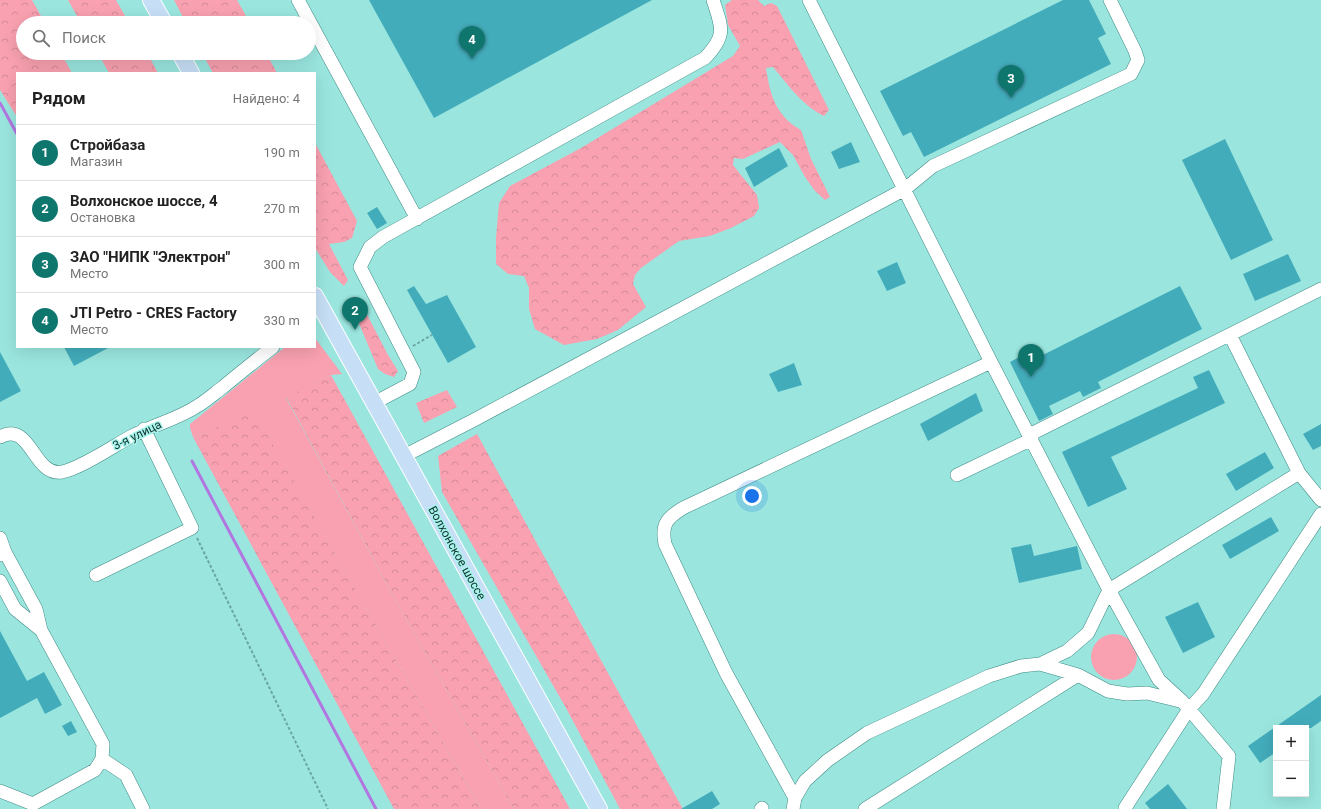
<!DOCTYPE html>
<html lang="ru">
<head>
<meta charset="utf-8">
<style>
  body { margin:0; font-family:Roboto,sans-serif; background:#f6f6f6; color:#222 }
  .controls { position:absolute; right:12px; bottom:12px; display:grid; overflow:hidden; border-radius:0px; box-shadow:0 4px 16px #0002 }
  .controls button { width:36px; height:36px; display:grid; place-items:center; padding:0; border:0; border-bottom:1px solid #e0e0e0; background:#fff; color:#222; font:20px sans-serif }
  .you { position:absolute; left:752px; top:496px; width:14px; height:14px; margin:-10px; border:3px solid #fff; border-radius:50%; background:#1a73e8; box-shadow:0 0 0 6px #1a73e833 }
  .badge { display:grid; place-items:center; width:26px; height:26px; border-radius:50%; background:#0f766e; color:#fff; font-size:13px; font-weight:700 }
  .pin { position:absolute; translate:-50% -33px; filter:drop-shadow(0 1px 2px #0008) }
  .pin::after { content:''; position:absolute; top:21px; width:14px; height:12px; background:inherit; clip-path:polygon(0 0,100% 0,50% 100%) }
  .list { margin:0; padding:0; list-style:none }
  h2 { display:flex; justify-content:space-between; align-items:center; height:52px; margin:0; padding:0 16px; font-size:17px }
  h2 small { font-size:13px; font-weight:400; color:#767676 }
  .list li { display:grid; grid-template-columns:26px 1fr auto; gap:12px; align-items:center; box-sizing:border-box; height:56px; padding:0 16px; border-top:1px solid #e0e0e0 }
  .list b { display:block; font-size:15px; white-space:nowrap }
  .list p { margin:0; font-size:13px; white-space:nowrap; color:#767676 }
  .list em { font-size:13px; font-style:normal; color:#767676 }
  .icon { flex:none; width:22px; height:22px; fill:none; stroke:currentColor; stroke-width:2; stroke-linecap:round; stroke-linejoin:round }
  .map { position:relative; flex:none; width:1321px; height:809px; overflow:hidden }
  .search { position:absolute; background:#fff; box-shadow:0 4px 16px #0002; left:16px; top:16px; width:300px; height:44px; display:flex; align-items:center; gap:10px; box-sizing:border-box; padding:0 14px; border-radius:22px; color:#767676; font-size:15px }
  .panel { position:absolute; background:#fff; box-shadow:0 4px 16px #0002; left:16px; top:72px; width:300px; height:276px; border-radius:0px }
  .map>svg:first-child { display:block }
  .green { fill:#f9a1b0 }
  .forest { fill:url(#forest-crowns) }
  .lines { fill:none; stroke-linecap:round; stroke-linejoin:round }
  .stream { stroke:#b276e1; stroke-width:3 }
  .building { fill:#43acbb }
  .minor-casing { stroke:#3d8a84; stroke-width:14 }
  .major-casing { stroke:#fff; stroke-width:18 }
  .path { stroke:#6aa7a2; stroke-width:2; stroke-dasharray:3 2; stroke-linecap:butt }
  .minor { stroke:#fff; stroke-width:13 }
  .major { stroke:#c7dff6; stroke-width:16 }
  .labels { text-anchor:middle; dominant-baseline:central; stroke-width:3; stroke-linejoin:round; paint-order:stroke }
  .street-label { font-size:12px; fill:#11322f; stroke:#a7f4ec }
</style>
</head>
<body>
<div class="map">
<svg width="1321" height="809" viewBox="0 0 1321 809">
  <defs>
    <pattern id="forest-crowns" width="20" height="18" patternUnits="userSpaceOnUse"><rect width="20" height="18" fill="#f9a1b0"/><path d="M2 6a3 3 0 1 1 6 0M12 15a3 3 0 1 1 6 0" fill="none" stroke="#d48b98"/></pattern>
  </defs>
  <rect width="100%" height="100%" fill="#9ae6df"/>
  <path class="green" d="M315,338L342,374L331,375L286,398L396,601L514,809H481L254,412L193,437L190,428V424L285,347H315Z
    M1091 657a23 23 0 1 1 46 0a23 23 0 1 1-46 0Z"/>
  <path class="forest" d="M0,0H32L45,23H23V53H61L72,73H17V117L0,90Z
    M68,0H116L129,23H81Z
    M174,0H237L250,23H186Z
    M732,0H758L764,6L771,3L777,6L829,110L824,116C803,106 788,85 773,67L766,68C770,95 776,116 801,130L811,159L830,197L825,200L815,191L805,177L793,155L780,142L743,159L734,158L733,165L757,195L759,208L754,216L731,228L710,236L679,241L641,268L635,275L633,284L646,307L618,330L597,339L564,345L535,329L529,309V288L524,276L508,274L496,264V238L499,203L510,186L581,148L733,56L740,46L728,25L725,5Z
    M98,53H147L158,73H109Z
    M202,53H266L277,73H213Z
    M315,143L357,221L352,238L344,242L329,244L348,280L344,286L330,272L315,248Z
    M354,296L360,301L388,355L398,371L394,377L385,374L378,369L351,304Z
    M331,375L570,809H514L396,601L286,397Z
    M447,390L457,407L424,423L416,403Z
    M254,411L481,809H394L193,437Z
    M477,434L665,777L683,809H620L566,708L442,492L438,456Z"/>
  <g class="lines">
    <path class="stream" d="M0,103L17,134
      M192,461L376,809"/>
  </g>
  <path class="building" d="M369,0H652L434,118Z
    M1063,0H1089L1106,34L1098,38L1111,64L924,157L911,132L903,136L880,91Z
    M1225,139L1273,240L1231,260L1182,160Z
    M851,142L860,162L839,169L831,152Z
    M779,148L788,166L754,187L745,168Z
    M377,207L387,223L377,229L367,213Z
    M1288,254L1301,281L1255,301L1243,274Z
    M897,262L906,283L887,291L877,271Z
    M414,286L426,304L447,295L476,347L448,363L407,290Z
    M1180,286L1202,329L1098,382L1101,388L1083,397L1080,391L1049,406L1053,414L1039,421L1010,362L1023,355L1027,363Z
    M64,347H110L74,366Z
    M0,352L21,391L0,402Z
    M794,363L802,385L778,392L769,374Z
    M1209,370L1225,403L1111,457L1127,489L1088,507L1062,452L1198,388L1193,377Z
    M976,393L983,411L928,441L920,424Z
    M1321,424V446L1313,450L1303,434Z
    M1265,452L1274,468L1236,491L1226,474Z
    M1271,517L1279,531L1230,559L1222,545Z
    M1031,544L1034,556L1077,546L1082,569L1019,583L1011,548Z
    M1198,602L1215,637L1183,653L1165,617Z
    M0,631L27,681L44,672L62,705L45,714L37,698L0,718Z
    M1321,695V721L1311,728H1276V752L1260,763L1248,746Z
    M71,721L77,732L68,736L62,726Z
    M1168,784L1187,809H1150L1145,803Z
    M712,791L720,804L712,809H681Z"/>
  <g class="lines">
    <g class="minor-casing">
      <path id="minor" d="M298,0L417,219
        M809,0L991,362L1109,590L1159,680L1182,701L1229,756L1223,809
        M1230,335L1299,473
        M374,403L410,384L414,372L360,267L370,247L383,237L705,58C727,35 722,28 713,0
        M1029,435L1321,289
        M0,437C31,420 33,477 62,472C81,468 112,447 130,437C152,425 177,420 199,405C207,400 215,393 223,387C240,373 256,360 273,347
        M404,456L474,420L905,189L933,166L1131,74L1138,60L1135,51L1110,0
        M957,475L1032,439
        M0,538L5,552
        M0,555L5,552L36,609L41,630
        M96,575L192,528L144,429
        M0,581L15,609L41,630L103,744L102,759L95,770L33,804L0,791
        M1040,664L1078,675L1108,691L1127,694L1147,693L1180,701
        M102,759L126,775L143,809
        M795,798L726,673L665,544C661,524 667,518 683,508L991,362
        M1125,808L1189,709L1203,694L1321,514
        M761,809L762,808
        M793,809L795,798L805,781L828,760L867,733L989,676L1021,666L1040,664L1067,651L1088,633L1109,590L1299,473L1321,500
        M865,809L1078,675"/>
    </g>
    <g class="major-casing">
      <path id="major" d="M151,0L164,23
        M180,53L191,73
        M315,296L599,809"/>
    </g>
    <path class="path" d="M413,346L432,335
      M197,538L328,809"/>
    <use href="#minor" class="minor"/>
    <use href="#major" class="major"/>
  </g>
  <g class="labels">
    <g class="street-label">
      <text transform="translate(137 435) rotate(-26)">3-я улица</text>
      <text transform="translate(457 553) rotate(61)">Волхонское шоссе</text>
    </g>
  </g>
</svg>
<div class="controls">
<button>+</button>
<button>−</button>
</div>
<div class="you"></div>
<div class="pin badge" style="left:1031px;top:377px">1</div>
<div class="pin badge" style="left:355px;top:330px">2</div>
<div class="pin badge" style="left:1011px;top:98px">3</div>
<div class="pin badge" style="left:472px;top:59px">4</div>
<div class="search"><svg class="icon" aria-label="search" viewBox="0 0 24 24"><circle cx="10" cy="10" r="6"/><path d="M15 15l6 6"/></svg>Поиск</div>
<section class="panel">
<h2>Рядом<small>Найдено: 4</small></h2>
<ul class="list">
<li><span class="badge">1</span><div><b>Стройбаза</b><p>Магазин</p></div><em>190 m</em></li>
<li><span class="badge">2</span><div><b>Волхонское шоссе, 4</b><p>Остановка</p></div><em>270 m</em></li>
<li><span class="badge">3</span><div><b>ЗАО &quot;НИПК &quot;Электрон&quot;</b><p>Место</p></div><em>300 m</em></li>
<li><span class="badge">4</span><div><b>JTI Petro - CRES Factory</b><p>Место</p></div><em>330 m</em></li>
</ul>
</section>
</div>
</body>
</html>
